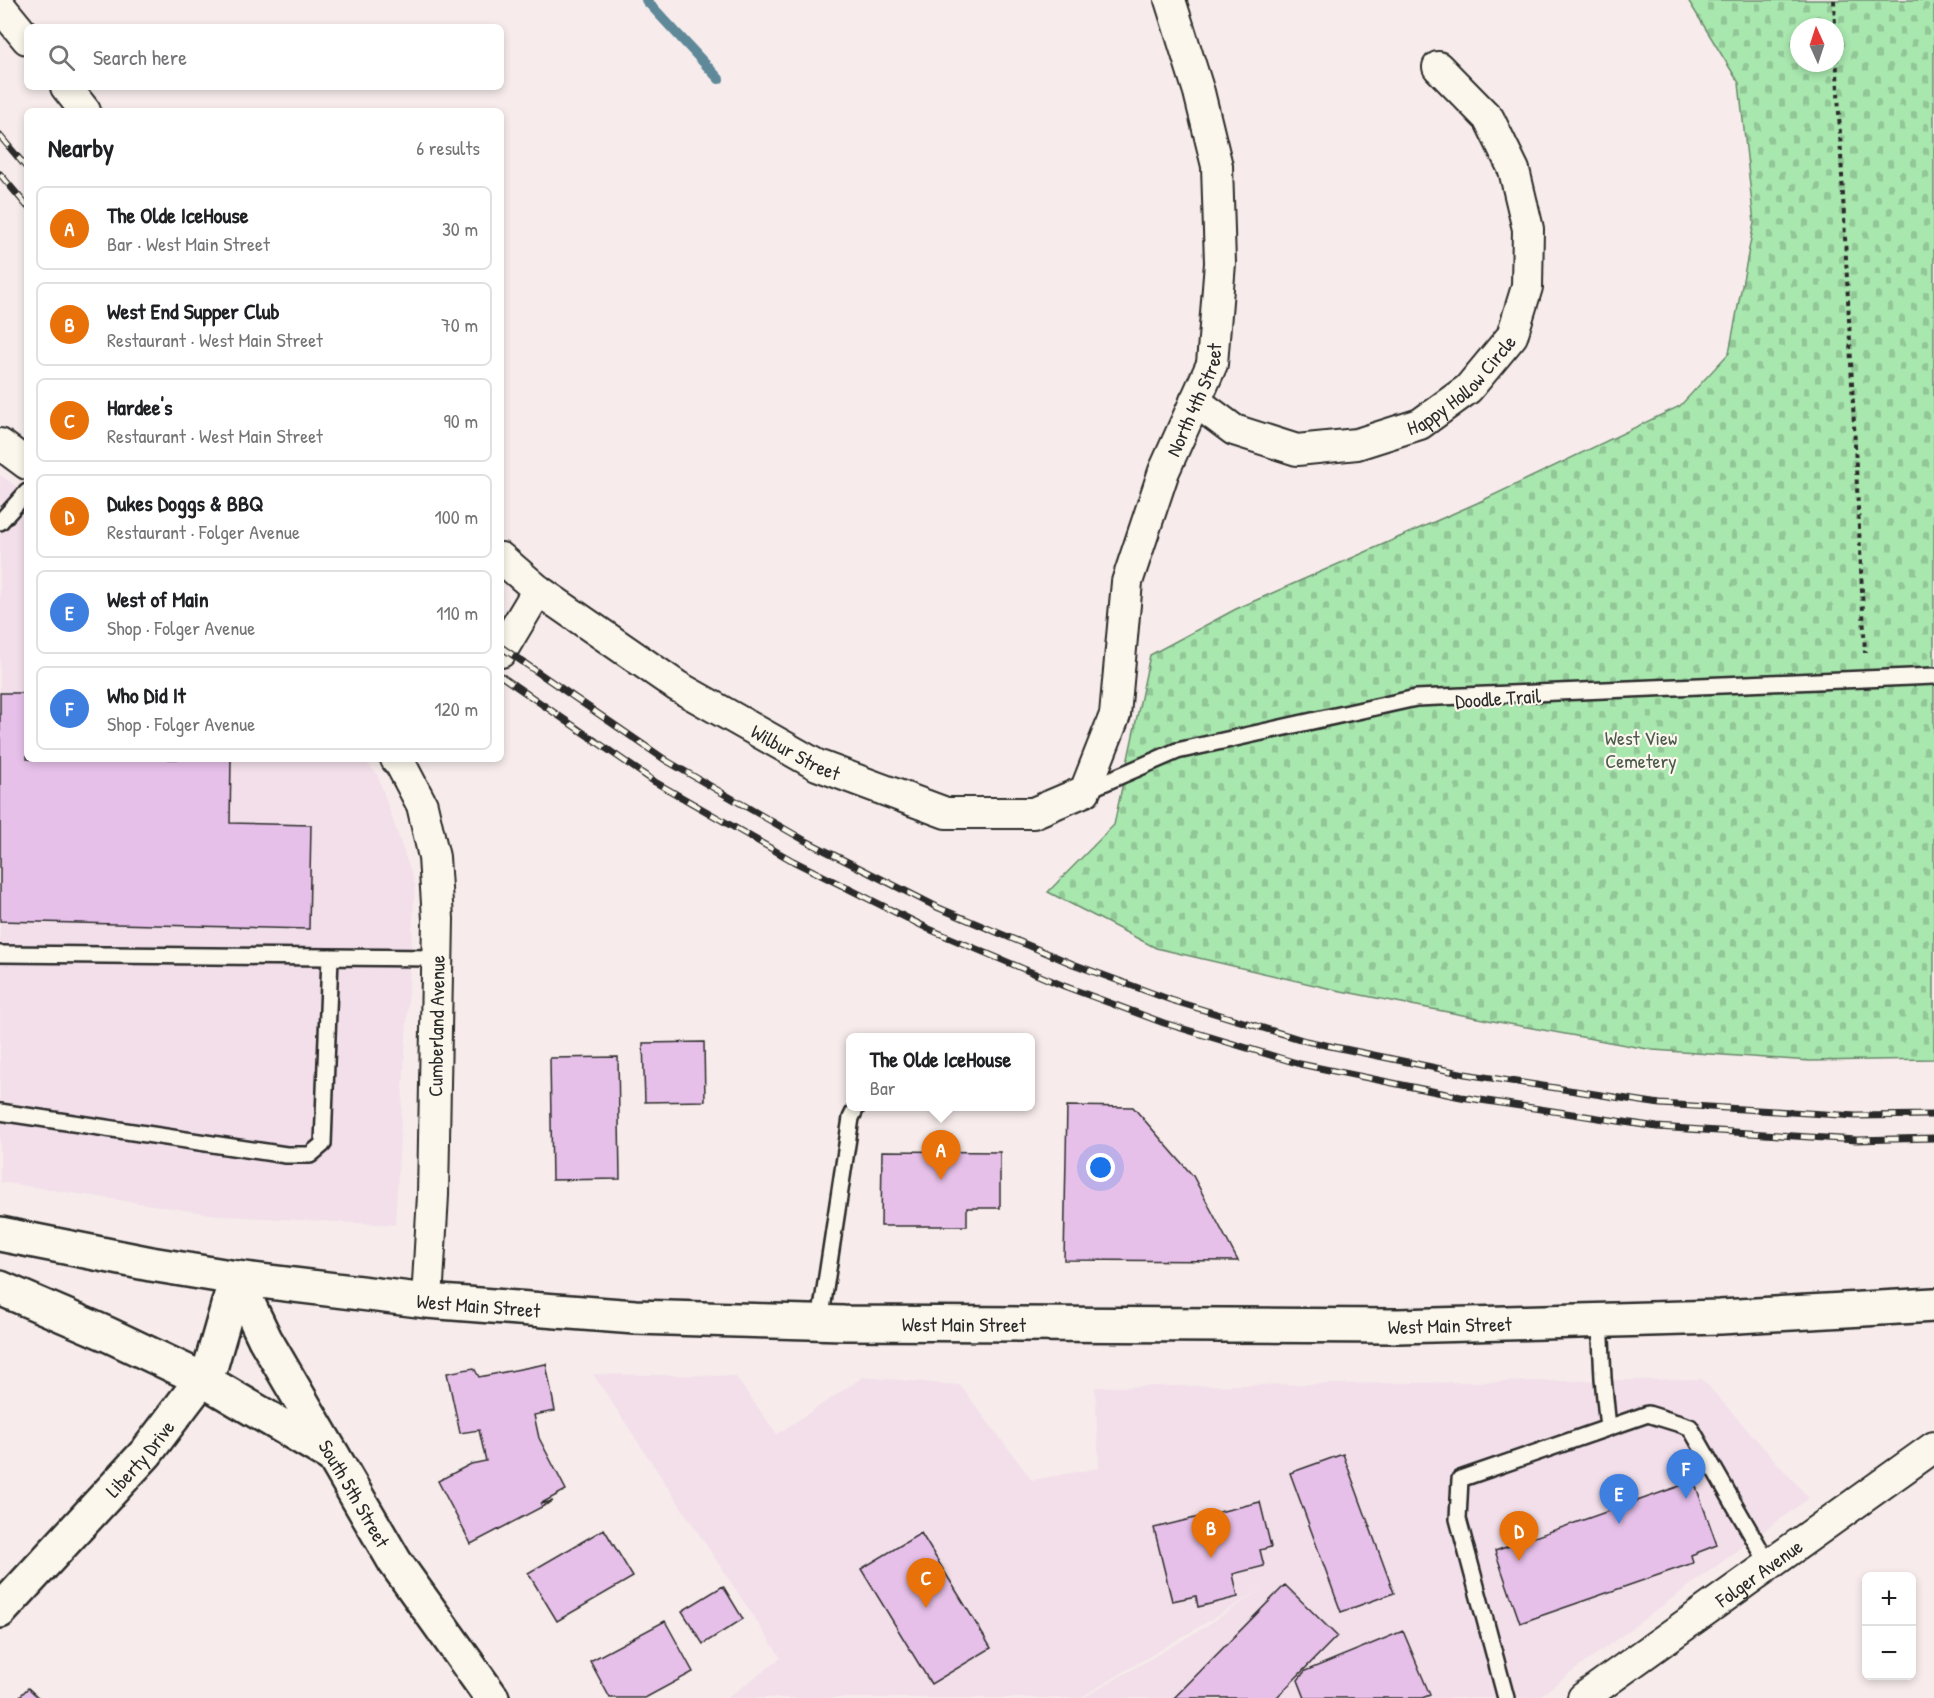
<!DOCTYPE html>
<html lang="en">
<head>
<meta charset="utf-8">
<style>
  body { margin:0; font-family:"Patrick Hand",sans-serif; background:#f2f2f2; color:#202124 }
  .controls { position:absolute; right:18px; bottom:18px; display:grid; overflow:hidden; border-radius:9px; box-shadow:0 3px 9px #0003 }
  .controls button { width:54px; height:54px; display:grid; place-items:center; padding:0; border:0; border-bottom:2px solid #e0e0e0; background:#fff; color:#202124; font:30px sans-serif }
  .compass { position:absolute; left:1790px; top:18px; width:54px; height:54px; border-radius:50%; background:#fff; box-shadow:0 3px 9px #0003; rotate:357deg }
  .you { position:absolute; left:1101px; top:1168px; width:21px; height:21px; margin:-15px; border:4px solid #fff; border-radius:50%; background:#1a73e8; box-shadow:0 0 0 9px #1a73e833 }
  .badge { display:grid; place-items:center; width:39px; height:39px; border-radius:50%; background:#d1495b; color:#fff; font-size:20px; font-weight:700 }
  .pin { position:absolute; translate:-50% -50px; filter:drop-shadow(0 2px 3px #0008) }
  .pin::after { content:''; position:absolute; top:32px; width:21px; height:18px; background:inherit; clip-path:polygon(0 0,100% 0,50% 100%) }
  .popup { position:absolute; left:846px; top:1033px; width:189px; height:78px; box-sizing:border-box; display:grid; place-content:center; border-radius:9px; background:#fff; filter:drop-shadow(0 2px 4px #0005); font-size:20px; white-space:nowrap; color:#757577 }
  .popup b { font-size:22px; color:#202124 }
  .popup::after { content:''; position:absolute; left:50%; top:100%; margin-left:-12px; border:12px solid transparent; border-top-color:#fff }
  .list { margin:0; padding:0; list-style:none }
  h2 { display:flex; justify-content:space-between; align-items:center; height:78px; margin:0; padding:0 24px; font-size:26px }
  h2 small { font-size:20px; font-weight:400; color:#757577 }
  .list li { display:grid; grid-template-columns:39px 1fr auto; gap:18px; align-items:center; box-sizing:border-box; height:84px; margin:0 12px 12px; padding:0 12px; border:2px solid #e0e0e0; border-radius:9px }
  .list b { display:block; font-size:22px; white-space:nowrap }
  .list p { margin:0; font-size:20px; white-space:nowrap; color:#757577 }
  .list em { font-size:20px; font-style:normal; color:#757577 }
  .icon { flex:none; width:33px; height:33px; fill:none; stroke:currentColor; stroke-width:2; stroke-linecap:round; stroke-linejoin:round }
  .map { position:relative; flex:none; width:1934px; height:1698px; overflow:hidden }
  .search { position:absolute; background:#fff; box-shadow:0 3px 9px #0003; left:24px; top:24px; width:480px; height:66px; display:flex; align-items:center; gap:15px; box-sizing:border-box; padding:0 21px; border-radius:9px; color:#757577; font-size:22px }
  .panel { position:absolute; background:#fff; box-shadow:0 3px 9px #0003; left:24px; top:108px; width:480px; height:654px; border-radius:9px }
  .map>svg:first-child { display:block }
  .built { fill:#f2dfea }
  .cemetery { fill:url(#cemetery-stones); stroke:#6a896c; stroke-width:1.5; fill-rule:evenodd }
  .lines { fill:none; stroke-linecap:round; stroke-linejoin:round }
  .stream { stroke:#5f8899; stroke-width:10 }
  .building { fill:#e6c0e9; stroke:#2b2b2b; stroke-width:1.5 }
  .lane-casing { stroke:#2b2b2b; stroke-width:20 }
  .street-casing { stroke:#2b2b2b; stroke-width:34 }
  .secondary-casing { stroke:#2b2b2b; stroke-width:38 }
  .path { stroke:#2b2b2b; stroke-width:4; stroke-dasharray:4.5 4.5; stroke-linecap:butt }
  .lane { stroke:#fbf7ec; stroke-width:15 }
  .street { stroke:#fbf7ec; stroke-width:30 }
  .secondary { stroke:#fbf7ec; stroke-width:33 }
  .rail-casing { stroke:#2b2b2b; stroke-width:7 }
  .rail { stroke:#fbf7ec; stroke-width:4.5; stroke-dasharray:14; stroke-linecap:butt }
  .labels { text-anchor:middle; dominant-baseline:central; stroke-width:4.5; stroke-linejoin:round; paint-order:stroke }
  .street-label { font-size:20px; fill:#2b2b2b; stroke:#fbf7ec }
  .park-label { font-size:20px; fill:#4a5a4c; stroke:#fbf7ec }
</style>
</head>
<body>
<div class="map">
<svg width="1934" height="1698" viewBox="0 0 1934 1698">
  <defs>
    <pattern id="cemetery-stones" width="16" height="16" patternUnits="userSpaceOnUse" patternTransform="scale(1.5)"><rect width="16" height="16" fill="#a8e7ae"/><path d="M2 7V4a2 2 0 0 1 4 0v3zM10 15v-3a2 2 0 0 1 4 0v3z" fill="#91c696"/></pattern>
  </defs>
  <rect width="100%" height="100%" fill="#f7eceb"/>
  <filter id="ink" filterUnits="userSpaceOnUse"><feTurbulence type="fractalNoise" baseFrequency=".0167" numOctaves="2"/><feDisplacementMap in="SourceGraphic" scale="12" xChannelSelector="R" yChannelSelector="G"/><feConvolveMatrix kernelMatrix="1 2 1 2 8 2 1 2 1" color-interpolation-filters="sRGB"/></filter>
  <g filter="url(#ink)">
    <path class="built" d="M0,475L27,494V759H363L377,774L415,884L395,1225L224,1216L0,1182Z
      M593,1374L735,1376L777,1434L863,1377L960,1385L1032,1480L1099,1468L1095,1387L1702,1379L1809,1498L1537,1698H1083L1198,1631L1264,1588L1080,1698H727L781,1658Z"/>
    <path class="cemetery" d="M1688,0H1934V1059L1810,1061L1653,1050L1493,1021L1336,990L1156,948L1048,892L1114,825L1150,655L1236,609L1477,503L1680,406L1729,353L1754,223L1739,83ZM1799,27H1835V63H1799Z"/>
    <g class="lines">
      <path class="stream" d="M646,0L719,79"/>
    </g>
    <path class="building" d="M0,693H27V759H231L230,823L311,825L309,929L0,921Z
      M704,1042L705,1101L645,1102L643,1043Z
      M618,1057L620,1179L552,1180L550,1058Z
      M1067,1106L1133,1107L1193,1176L1238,1261L1064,1260Z
      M882,1151L1000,1152V1208H967V1226H881Z
      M546,1364L555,1411L534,1415L539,1438L566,1490L540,1504L553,1501L471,1544L438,1481L471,1464L486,1461L479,1430L460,1433L447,1373L474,1368L479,1377Z
      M1343,1454L1394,1593L1341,1612L1290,1473Z
      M1694,1481L1717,1545L1691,1555L1693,1563L1520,1623L1495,1551Z
      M1260,1502L1271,1547L1260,1550L1264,1566L1233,1574L1238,1597L1198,1607L1196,1596L1172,1601L1154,1528Z
      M604,1529L633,1577L557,1621L528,1573Z
      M921,1533L991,1648L931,1684L861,1569Z
      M1285,1585L1337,1636L1276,1698H1174Z
      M723,1586L743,1619L703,1644L682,1611Z
      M665,1621L693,1672L645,1698H610L590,1661Z
      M1403,1631L1430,1695L1422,1698H1305L1298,1680L1305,1671Z
      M28,1688L39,1698H18Z"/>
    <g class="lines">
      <g class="lane-casing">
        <path id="lane" d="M0,522L27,492
          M1087,790L1177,751L1416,698L1934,676
          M0,954L437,958
          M0,1112L286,1155H310L323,1144L330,957
          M1600,1320L1603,1378L1608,1428
          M820,1322L851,1118L857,1106
          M1506,1698L1458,1519L1460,1479L1648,1414L1690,1427L1769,1565"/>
      </g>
      <g class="street-casing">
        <g id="street">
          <path d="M0,6L27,39"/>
          <path d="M66,87L85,111"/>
          <path id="s1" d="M1195,401L1234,430L1297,450L1357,444L1420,424L1468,389L1512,336L1527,287L1528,229L1514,170L1489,119L1438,67"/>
          <path d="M0,444L27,464"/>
          <path id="s2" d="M501,558L538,590L677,686L817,765L946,813H1033L1085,791L1115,715L1127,582L1164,471L1212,364L1220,263L1217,166L1199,92L1170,0"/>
          <path d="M501,652L538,590"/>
          <path d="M396,759L401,765L422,805L434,857L438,919L433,1195L427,1301"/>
          <path id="s3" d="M1583,1698L1934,1447"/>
        </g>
      </g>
      <g class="secondary-casing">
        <g id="secondary">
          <path id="s4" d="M0,1234L151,1264L236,1278L427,1301L635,1317L844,1323L1398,1326L1720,1317L1934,1305"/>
          <path id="s5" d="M236,1278L265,1339L395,1562L492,1698"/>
          <path d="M0,1288L107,1334L202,1379L333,1456"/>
          <path id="s6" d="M0,1611L146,1453L202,1379L211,1365L236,1278"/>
        </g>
      </g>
      <path class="path" d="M1834,0L1835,27
        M1835,30L1865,653"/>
      <use href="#lane" class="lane"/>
      <use href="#street" class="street"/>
      <use href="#secondary" class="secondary"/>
      <g class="rail-casing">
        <path id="rail" d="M0,136L27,168
          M0,174L27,206
          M501,647L667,761L804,840L939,908L1073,964L1171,1000L1306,1041L1465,1074L1660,1104L1856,1116L1934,1115
          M501,676L655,782L793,861L929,929L1064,986L1164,1023L1300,1064L1461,1097L1657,1127L1856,1140L1934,1138"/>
      </g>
      <use href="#rail" class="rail"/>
    </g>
  </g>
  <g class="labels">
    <g class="street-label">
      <text stroke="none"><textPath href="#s1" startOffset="298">Happy Hollow Circle</textPath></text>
      <text stroke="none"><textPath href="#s2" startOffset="1070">North 4th Street</textPath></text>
      <text transform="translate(1498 698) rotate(-4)">Doodle Trail</text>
      <text stroke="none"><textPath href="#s2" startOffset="354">Wilbur Street</textPath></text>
      <text transform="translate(436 1026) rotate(-89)">Cumberland Avenue</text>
      <text stroke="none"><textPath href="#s4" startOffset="484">West Main Street</textPath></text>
      <text stroke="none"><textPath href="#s4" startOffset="970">West Main Street</textPath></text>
      <text stroke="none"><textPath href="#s4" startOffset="1456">West Main Street</textPath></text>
      <text stroke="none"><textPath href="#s6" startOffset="207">Liberty Drive</textPath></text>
      <text stroke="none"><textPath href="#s5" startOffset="246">South 5th Street</textPath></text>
      <text stroke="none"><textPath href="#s3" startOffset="216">Folger Avenue</textPath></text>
    </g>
    <g class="park-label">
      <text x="1641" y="737">West View<tspan x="1641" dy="23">Cemetery</tspan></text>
    </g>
  </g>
</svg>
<div class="controls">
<button>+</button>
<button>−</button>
</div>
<svg class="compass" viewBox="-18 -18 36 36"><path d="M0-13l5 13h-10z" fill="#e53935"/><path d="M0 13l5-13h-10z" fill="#757577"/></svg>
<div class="you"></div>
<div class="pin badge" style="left:941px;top:1180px;background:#e8710a">A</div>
<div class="popup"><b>The Olde IceHouse</b>Bar</div>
<div class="pin badge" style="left:1211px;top:1558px;background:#e8710a">B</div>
<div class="pin badge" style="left:926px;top:1608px;background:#e8710a">C</div>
<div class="pin badge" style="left:1519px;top:1561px;background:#e8710a">D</div>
<div class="pin badge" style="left:1619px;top:1524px;background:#3f7fe0">E</div>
<div class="pin badge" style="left:1686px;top:1499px;background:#3f7fe0">F</div>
<div class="search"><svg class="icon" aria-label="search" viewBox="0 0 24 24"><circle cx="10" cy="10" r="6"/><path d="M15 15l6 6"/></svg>Search here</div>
<section class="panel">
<h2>Nearby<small>6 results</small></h2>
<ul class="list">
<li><span class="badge" style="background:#e8710a">A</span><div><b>The Olde IceHouse</b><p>Bar · West Main Street</p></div><em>30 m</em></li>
<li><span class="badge" style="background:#e8710a">B</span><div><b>West End Supper Club</b><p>Restaurant · West Main Street</p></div><em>70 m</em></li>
<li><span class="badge" style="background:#e8710a">C</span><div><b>Hardee's</b><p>Restaurant · West Main Street</p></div><em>90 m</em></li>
<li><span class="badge" style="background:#e8710a">D</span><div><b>Dukes Doggs &amp; BBQ</b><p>Restaurant · Folger Avenue</p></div><em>100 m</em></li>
<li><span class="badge" style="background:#3f7fe0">E</span><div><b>West of Main</b><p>Shop · Folger Avenue</p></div><em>110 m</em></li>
<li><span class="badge" style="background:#3f7fe0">F</span><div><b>Who Did It</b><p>Shop · Folger Avenue</p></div><em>120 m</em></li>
</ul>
</section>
</div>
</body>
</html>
